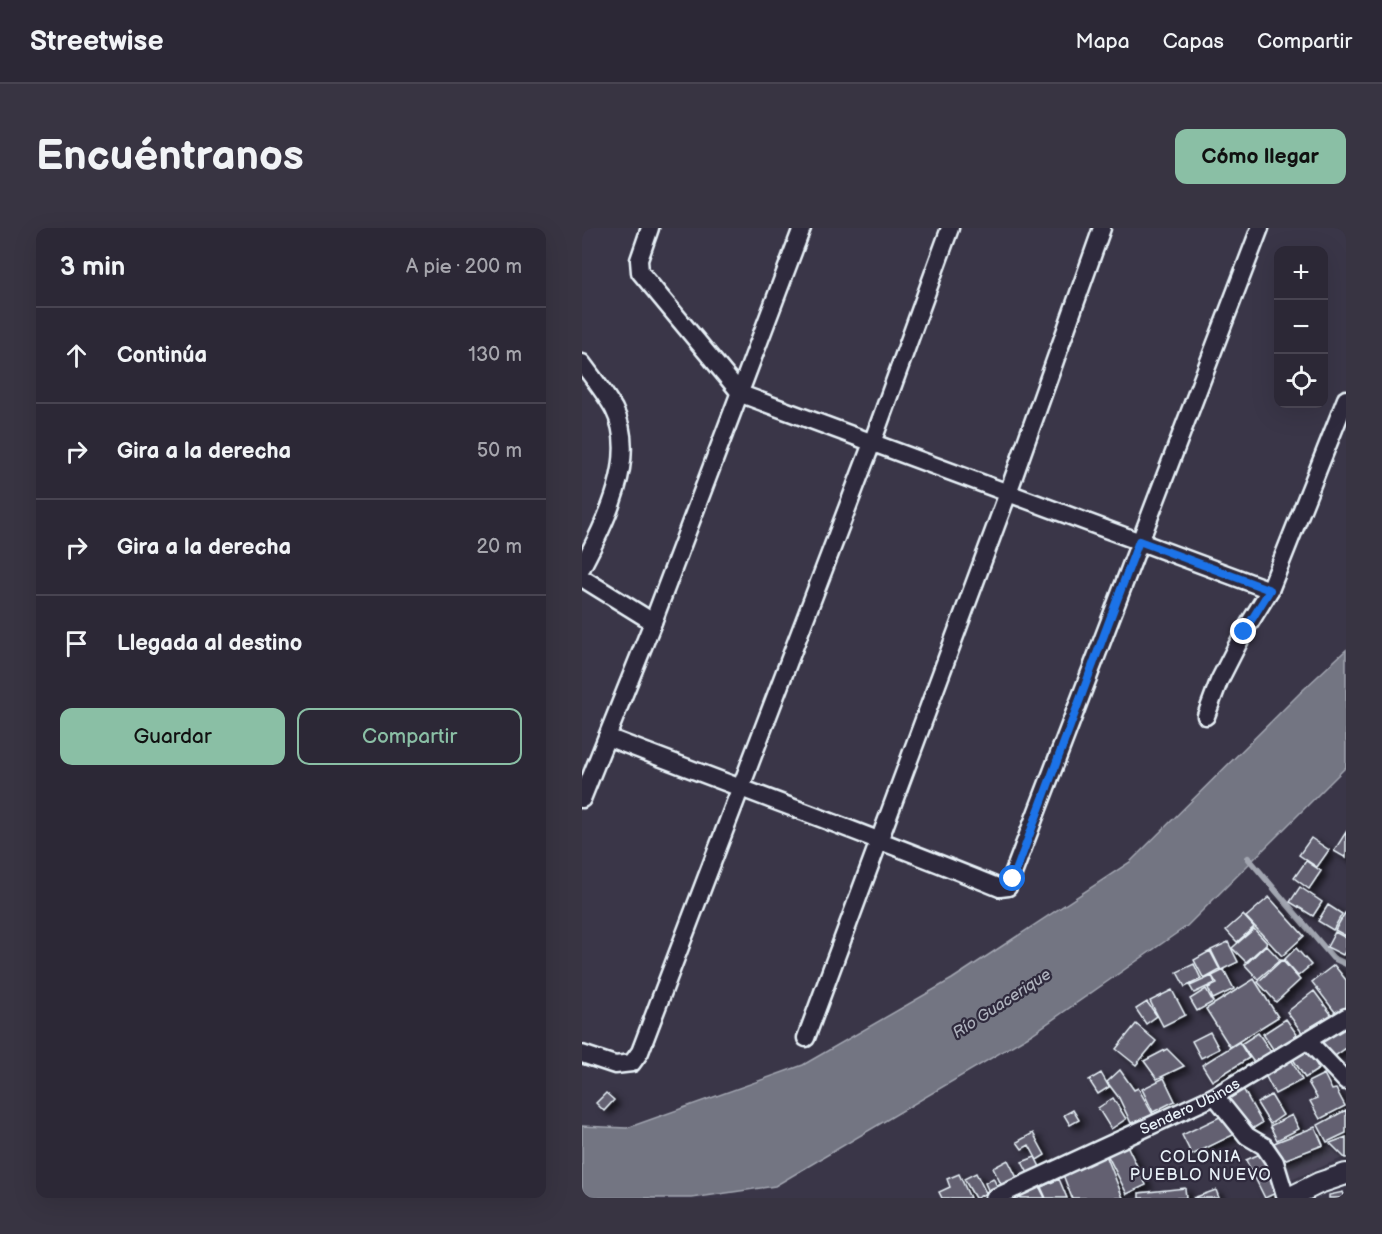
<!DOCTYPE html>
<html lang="es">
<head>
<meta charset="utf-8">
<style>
  body { margin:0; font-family:"Balsamiq Sans",sans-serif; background:#383442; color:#f1f3f6 }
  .controls { position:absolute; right:18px; top:18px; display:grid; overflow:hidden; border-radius:12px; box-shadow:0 6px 24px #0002 }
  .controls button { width:54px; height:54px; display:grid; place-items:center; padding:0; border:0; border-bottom:2px solid #484451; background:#2c2836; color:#f1f3f6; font:30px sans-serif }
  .stop { position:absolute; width:18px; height:18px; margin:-14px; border:4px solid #1a73e8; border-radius:50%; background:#fff }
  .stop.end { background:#1a73e8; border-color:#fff; box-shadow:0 2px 6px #0008 }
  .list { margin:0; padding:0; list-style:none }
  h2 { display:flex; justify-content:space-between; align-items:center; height:78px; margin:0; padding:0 24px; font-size:26px }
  h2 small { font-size:20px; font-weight:400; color:#a6a6ad }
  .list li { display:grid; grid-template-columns:39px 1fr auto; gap:18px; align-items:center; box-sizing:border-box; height:96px; padding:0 24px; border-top:2px solid #484451 }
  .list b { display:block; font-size:22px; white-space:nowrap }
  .list em { font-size:20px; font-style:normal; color:#a6a6ad }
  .actions { display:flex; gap:12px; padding:18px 24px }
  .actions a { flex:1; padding:14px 0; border:2px solid #8abfa5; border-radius:12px; text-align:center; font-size:21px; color:#8abfa5 }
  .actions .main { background:#8abfa5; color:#111 }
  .icon { flex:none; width:33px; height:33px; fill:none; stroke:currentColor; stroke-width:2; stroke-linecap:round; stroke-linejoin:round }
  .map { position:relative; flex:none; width:764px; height:970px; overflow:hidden; border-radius:12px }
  header { display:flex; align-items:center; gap:36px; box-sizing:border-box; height:84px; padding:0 30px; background:#2c2836; border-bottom:2px solid #484451 }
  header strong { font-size:28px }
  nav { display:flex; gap:33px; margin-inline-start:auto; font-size:21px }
  .intro { display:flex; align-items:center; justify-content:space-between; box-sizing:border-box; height:144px; padding:0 36px }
  h1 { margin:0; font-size:42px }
  .button { padding:15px 27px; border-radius:12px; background:#8abfa5; color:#111; font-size:21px; font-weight:700 }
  main { display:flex; gap:36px; padding:0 36px }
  aside { flex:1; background:#2c2836; border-radius:12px; box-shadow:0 6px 24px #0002 }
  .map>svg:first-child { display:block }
  .built { fill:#464354 }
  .water { fill:#737482; stroke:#a2a6b1; stroke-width:1.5 }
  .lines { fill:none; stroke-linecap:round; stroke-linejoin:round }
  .stream { stroke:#a2a6b1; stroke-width:6 }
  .building { fill:#636171; stroke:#e8f1f8; stroke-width:1.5; filter:url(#shadow) }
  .minor-casing { stroke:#e8f1f8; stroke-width:21 }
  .tertiary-casing { stroke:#e8f1f8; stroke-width:24 }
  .minor { stroke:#2f2a3d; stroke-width:16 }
  .tertiary { stroke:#2f2a3d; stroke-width:20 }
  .route { stroke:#1a73e8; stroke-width:8 }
  .labels { text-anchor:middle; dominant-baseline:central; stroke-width:4.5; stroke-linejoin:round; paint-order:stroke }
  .street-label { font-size:15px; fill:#e8f1f8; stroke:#2f2a3d }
  .water-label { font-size:16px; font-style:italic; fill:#aeb2bd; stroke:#2f2a3d }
  .neighbourhood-label { font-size:16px; letter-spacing:1.5px; fill:#e8f1f8; stroke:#2f2a3d }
</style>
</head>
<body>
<header>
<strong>Streetwise</strong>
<nav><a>Mapa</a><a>Capas</a><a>Compartir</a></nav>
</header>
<div class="intro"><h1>Encuéntranos</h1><a class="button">Cómo llegar</a></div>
<main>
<aside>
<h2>3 min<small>A pie · 200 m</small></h2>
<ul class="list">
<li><svg class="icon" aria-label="ahead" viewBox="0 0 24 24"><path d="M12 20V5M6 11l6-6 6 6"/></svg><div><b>Continúa</b></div><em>130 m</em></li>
<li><svg class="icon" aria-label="right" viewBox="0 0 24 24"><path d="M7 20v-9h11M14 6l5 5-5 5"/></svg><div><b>Gira a la derecha</b></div><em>50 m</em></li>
<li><svg class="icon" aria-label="right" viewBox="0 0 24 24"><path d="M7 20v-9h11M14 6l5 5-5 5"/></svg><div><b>Gira a la derecha</b></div><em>20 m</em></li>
<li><svg class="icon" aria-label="arrive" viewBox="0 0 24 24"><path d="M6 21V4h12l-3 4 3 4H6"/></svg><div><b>Llegada al destino</b></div></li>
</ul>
<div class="actions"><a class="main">Guardar</a><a>Compartir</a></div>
</aside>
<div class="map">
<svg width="764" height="970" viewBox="0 0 764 970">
  <defs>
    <filter id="shadow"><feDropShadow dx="6" dy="4" stdDeviation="3" flood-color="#0009"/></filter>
  </defs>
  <rect width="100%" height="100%" fill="#3a3648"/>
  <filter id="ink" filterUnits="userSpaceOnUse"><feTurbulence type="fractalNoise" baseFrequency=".0167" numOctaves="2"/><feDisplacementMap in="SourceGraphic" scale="12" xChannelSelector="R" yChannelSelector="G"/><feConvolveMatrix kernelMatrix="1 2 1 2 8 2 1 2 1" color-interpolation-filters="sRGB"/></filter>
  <g filter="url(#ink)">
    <path class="built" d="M747,917L760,930L709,952L702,936Z"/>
    <path class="water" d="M764,422V539L605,698L450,806L193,958L110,970H0V898L45,900L221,837L370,751L548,634L722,461Z"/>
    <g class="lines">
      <path class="stream" d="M666,630L751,730L764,736"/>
    </g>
    <path class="building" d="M764,604V630L752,623Z
      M729,610L747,622L735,639L717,627Z
      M724,633L739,643L727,661L712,650Z
      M718,659L740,674L731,688L708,674Z
      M687,669L722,708L700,728L664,689Z
      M746,677L760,686L751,702L736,693Z
      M763,685L764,686V708L753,702Z
      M661,687L672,699L655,714L644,702Z
      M672,701L685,715L664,734L650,720Z
      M753,704L764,710V721L761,727L745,719Z
      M646,714L656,734L639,742L629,722Z
      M684,717L698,732L676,751L663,737Z
      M714,720L729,737L716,748L702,732Z
      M628,723L638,742L622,751L612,732Z
      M700,732L718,752L694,774L676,754Z
      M612,736L619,751L603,759L595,744Z
      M752,737L764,752V782L756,788L730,754Z
      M642,742L652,761L631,771L626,760L635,756L630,748Z
      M630,748L633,755L612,765L608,758Z
      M672,751L696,789L648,819L624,781Z
      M624,761L631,774L615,783L608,771Z
      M590,762L603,787L581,798L568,773Z
      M732,763L752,790L724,810L705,784Z
      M565,774L575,788L564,796L554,781Z
      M704,791L716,808L693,824L681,806Z
      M554,796L574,813L554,837L534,821Z
      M764,798V820L750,830L739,815Z
      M628,804L637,821L619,830L610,813Z
      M676,805L690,825L673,836L659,816Z
      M657,814L667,830L630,853L620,837Z
      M585,821L602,838L575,851L562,833Z
      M726,822L737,841L723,850L711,831Z
      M708,829L720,852L693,866L681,843Z
      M538,842L552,862L556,860L571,887L549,895L537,870L525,854Z
      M519,845L527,859L516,866L507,852Z
      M742,846L750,862L754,861L763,878L738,891L728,873L735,870L726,854Z
      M582,850L593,873L571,884L560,861Z
      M659,857L680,895L665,904L644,865Z
      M24,865L32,872L22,883L14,875Z
      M689,867L701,887L688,896L675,875Z
      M531,870L544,891L529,901L516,880Z
      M491,882L497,892L488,897L482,887Z
      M764,882V905L745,914L736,897Z
      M644,886L653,906L610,927L600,907Z
      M710,887L717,901L695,912L688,898Z
      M733,899L741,917L699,933L692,915Z
      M451,905L463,927L455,932L447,917L440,921L435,914Z
      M764,909V930H763L748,915Z
      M543,913L564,957L545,966L523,922Z
      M678,926L696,964L683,970L664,932Z
      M524,927L541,970H490L480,944Z
      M453,929L459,941L447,947L440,934Z
      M426,932L435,950L420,958L411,940Z
      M394,945L404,965L395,970H393L382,951Z
      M377,946L388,970H360L357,964L368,959L365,951Z
      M411,950L416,960L407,964L403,955Z
      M477,951L485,970H464L459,959Z
      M457,958L463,970H438L436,967Z
      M603,960L604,970H557V965Z
      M634,962L637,970H611Z
      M761,964L763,970H747V967Z"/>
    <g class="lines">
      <g class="minor-casing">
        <g id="minor">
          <path d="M68,0L57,32L58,44L159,166L688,362"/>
          <path d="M0,135C11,150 23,165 32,181C57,230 23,295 0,339"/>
          <path d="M0,350L71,394"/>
          <path d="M624,488L637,453L662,404L688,362L764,171"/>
          <path d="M25,509C156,560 288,607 418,660L426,659L678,0"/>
          <path d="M0,571L71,394L220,0"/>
          <path d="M224,810L426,265L520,0"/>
          <path d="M726,813L764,853"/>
          <path d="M0,826L33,837L50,835L58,824L290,215L368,0"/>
          <path d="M633,868L665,908L682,918L693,934L704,970"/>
          <path id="s1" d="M412,970L633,868L764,789"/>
        </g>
      </g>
      <g class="tertiary-casing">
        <path id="tertiary" d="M707,970L737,955L764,946"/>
      </g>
      <use href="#minor" class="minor"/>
      <use href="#tertiary" class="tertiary"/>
    </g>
  </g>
  <g class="lines" filter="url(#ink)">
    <path class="route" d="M431,651L557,313L688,362L662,404"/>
  </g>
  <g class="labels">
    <g class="street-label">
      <text stroke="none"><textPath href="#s1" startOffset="216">Sendero Ubinas</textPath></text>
    </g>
    <g class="water-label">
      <text transform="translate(420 776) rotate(-33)">Río Guacerique</text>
    </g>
    <g class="neighbourhood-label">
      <text x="619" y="929">COLONIA<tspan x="619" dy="18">PUEBLO NUEVO</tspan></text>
    </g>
  </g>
</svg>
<div class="controls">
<button>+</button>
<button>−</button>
<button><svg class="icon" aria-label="locate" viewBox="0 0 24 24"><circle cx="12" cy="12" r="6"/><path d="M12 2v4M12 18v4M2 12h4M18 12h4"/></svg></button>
</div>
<div class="stop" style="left:431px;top:651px"></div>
<div class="stop end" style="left:662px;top:404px"></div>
</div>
</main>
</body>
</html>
